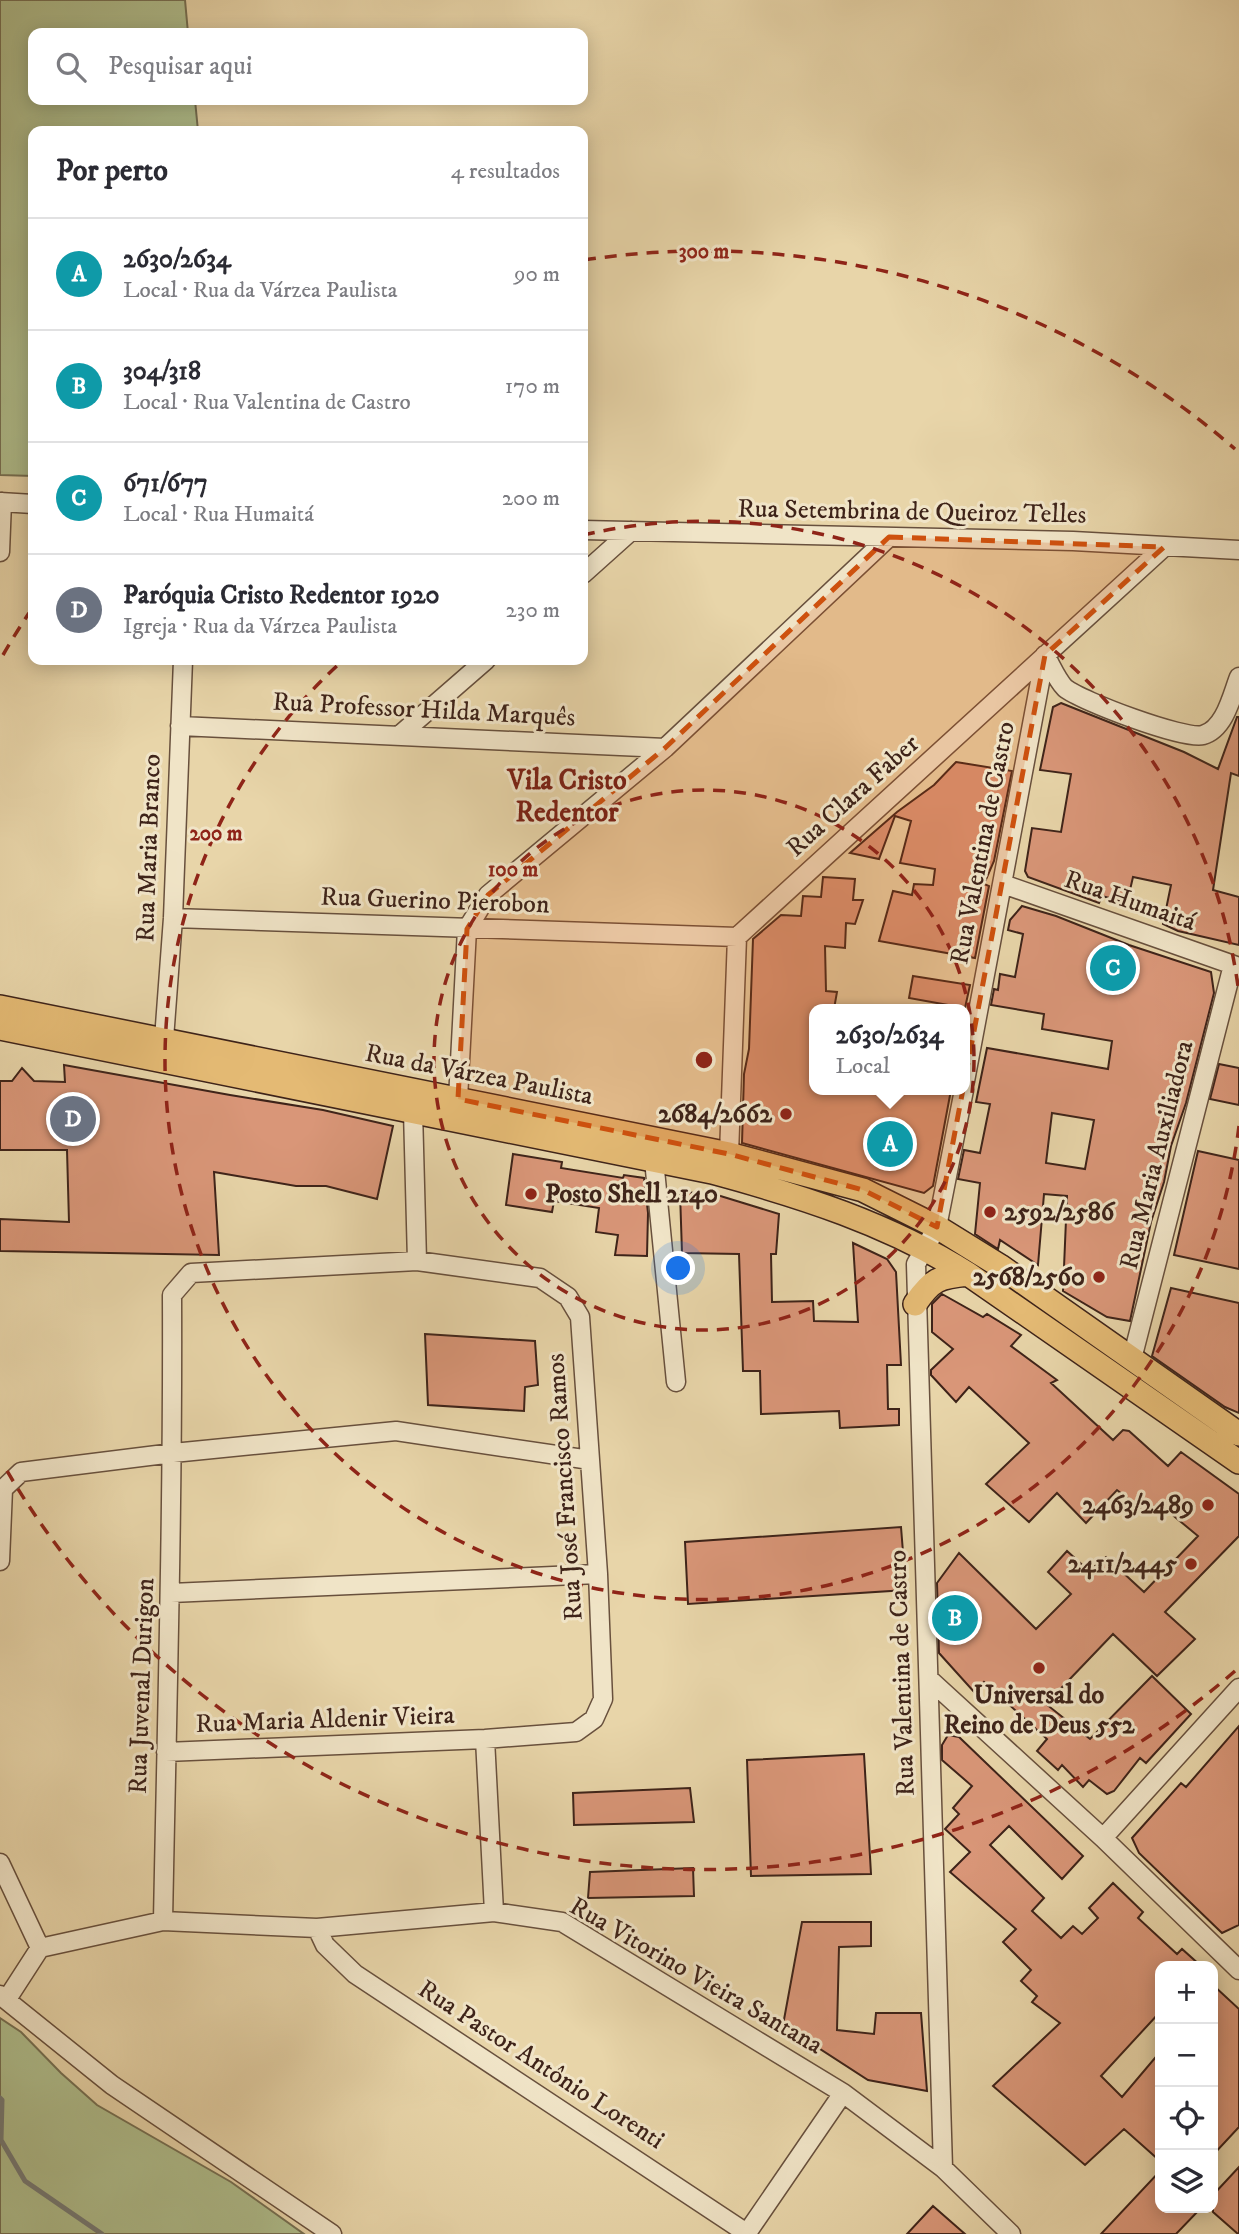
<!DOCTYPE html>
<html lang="pt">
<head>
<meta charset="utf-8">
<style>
  body { margin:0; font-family:"IM FELL DW Pica",serif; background:#f7f7f7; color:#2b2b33 }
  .controls { position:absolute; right:21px; bottom:21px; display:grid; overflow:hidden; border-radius:14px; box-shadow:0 4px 18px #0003 }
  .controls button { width:63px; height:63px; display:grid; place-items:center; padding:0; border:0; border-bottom:2px solid #e1e1e2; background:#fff; color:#2b2b33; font:35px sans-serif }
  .you { position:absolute; left:679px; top:1269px; width:24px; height:24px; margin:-18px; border:5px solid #fff; border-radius:50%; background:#1a73e8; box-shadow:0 0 0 10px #1a73e833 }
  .badge { display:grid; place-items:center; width:46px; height:46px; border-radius:50%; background:#1a73e8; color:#fff; font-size:23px; font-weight:700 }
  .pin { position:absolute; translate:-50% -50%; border:4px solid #fff; box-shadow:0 2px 7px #0006 }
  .popup { position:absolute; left:809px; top:1004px; width:161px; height:91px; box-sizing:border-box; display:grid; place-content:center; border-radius:14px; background:#fff; filter:drop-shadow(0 2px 5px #0005); font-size:23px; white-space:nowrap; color:#7c7c81 }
  .popup b { font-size:26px; color:#2b2b33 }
  .popup::after { content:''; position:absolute; left:50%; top:100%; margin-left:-14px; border:14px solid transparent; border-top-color:#fff }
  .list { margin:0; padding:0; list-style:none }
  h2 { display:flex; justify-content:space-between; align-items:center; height:91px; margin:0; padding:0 28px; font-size:30px }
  h2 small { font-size:23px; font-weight:400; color:#7c7c81 }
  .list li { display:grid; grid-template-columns:46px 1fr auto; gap:21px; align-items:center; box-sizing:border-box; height:112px; padding:0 28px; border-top:2px solid #e1e1e2 }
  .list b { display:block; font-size:26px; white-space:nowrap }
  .list p { margin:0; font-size:23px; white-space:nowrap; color:#7c7c81 }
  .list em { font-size:23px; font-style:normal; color:#7c7c81 }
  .icon { flex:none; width:38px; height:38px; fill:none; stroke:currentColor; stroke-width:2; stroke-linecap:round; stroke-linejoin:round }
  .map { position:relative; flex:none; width:1239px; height:2234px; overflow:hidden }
  .search { position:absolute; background:#fff; box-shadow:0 4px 18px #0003; left:28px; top:28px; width:560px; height:77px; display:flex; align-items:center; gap:18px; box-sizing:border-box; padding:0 24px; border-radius:14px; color:#7c7c81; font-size:26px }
  .panel { position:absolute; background:#fff; box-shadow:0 4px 18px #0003; left:28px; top:126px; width:560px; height:539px; border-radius:14px }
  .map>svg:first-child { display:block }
  .green { fill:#afbe8d; stroke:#767053; stroke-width:2 }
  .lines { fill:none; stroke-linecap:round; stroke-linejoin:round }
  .stream { stroke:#767b76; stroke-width:5 }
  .building { fill:#d99678; stroke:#3e2319; stroke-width:2; fill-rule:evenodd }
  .minor-casing { stroke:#68503d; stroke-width:21 }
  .major-casing { stroke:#3e2319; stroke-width:26 }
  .minor { stroke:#f0e4c7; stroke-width:18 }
  .major { stroke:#e4ba74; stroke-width:23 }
  .marked { fill:#ce510e; fill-opacity:0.2; stroke:#ce510e; stroke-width:5; stroke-dasharray:14 9; stroke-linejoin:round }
  .ring { fill:none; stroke:#8f2418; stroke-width:3.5; stroke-dasharray:12 9 }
  .poi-dot { fill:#8f2418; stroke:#f0e4c7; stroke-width:2.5 }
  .labels { text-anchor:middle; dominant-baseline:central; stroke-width:6; stroke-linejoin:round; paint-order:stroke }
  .street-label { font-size:26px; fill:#3e2319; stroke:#f0e4c7 }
  .poi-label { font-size:26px; font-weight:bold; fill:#3e2319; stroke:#f0e4c7; text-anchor:end }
  .neighbourhood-label { font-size:28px; font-weight:bold; fill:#7a1f14; stroke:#f0e4c7 }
  .centre { fill:#8f2418; stroke:#f0e4c7; stroke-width:3.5 }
  .ring-label { font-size:21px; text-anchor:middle; font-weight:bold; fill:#8f2418; stroke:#f0e4c7; stroke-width:6; stroke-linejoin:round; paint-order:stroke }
</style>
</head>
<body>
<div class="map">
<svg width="1239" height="2234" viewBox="0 0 1239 2234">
  <rect width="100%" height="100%" fill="#e8d5a9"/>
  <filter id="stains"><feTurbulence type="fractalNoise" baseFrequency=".00286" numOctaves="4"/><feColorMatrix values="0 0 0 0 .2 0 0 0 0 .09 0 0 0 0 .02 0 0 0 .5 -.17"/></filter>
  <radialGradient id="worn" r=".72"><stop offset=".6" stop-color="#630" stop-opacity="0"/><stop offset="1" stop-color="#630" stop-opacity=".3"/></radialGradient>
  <path class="green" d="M0,0H185L188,33H33V100H195L198,131H33V476L0,475Z
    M0,2018L21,2032L61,2073L97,2105L231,2182L304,2234H0Z"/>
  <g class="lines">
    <path class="stream" d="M0,2098L2,2100L1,2140L25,2181L102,2234"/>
  </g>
  <path class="building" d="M1061,703L1184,752L1218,769L1237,717H1239V776L1231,773L1213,890L1239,897V945L1178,931L1163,924L1171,885L1133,877L1127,903L1102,896L1099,903L1028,877L1025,871L1032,828L1061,832L1071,774L1040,770L1053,707Z
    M956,762L1012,771L994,861L984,884L989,886L975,958L879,941L893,891L912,895L914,884L933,885L935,869L900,863L911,821L895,816L879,859L850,853L897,812L934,785Z
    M823,877L855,879L853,900H863L855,924L846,923L845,948L825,946L826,991L837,992L834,1009H815V1090H951L933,1186L924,1193L742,1143L744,1074L749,1049L753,939L781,915L801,916L803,896L821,897Z
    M1022,906L1056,916L1129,945L1211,972L1214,993L1186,1103L1171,1146L1164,1182L1151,1222L1130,1321L1107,1317L1063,1291L1067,1196L1044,1194L1038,1265L1000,1240L998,1249L975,1234L980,1183L958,1179L964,1150L980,1153L990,1104L976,1102L987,1048L1108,1069L1112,1041L1042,1029L1044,1014L991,1005L994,989L998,990L1000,974L1015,977L1023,934L1008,930L1010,920ZM1052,1113L1094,1120L1085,1169L1046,1163Z
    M913,976L970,985L965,1008L909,998Z
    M1219,1064L1239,1068V1105L1210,1099Z
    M64,1065L230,1095L323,1110L393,1126L377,1199L326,1186H296L214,1172L219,1255L0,1251V1219L69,1222L67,1150H0V1081H12L22,1068L34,1081L65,1082Z
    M1198,1151L1239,1160V1269L1174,1255Z
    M513,1154L562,1162L561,1168L623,1178L624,1175L644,1178L648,1213L647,1256L615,1255L618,1235L596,1232L599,1208L554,1201L552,1212L506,1205Z
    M680,1192L714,1194L779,1214L776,1254H771L772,1302L813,1301L814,1321L858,1322L853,1243L887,1259L896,1272L901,1365H887L888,1409H899V1425L840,1428L839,1411L761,1414L760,1371H743L739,1254L682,1253Z
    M1171,1288L1239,1303V1413L1225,1407L1152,1356Z
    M942,1294L983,1317L987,1314L1021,1335L1011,1346L1057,1380L1051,1383L1113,1440L1123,1430L1129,1431L1168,1466L1181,1452L1239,1494V1536L1165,1612L1195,1639L1157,1676L1113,1634L1046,1704L1090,1739L1152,1676L1191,1714L1146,1763L1140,1758L1114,1791L1107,1794L1089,1780L1083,1787L1062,1765L1058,1770L1037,1751L1047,1739L984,1682L975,1693L939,1653L937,1583L959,1553L1036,1629L1071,1594L1048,1572L1067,1551L1089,1571L1106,1557L1144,1592L1198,1536L1158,1503L1147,1514L1117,1490L1086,1523L1057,1493L1029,1522L986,1484L1029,1443L969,1387L956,1402L931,1375V1370L953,1349L932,1332V1304Z
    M425,1334L535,1341L538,1385L525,1387L524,1411L428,1405Z
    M901,1527L906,1590L688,1604L685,1542Z
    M1239,1726V1925L1222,1933L1139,1853L1132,1838L1181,1783L1186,1787Z
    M948,1735L959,1737L1083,1856L1062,1879L1009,1826L990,1845L1044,1898L1032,1911L1061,1938L1073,1926L1082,1934L1098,1918L1089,1908L1113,1883L1143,1912L1138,1918L1177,1954L1182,1949L1201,1966H1160V2012L1101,2076L1122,2097L1160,2052V2161L1124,2129L1085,2165L993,2086L1060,2023L1032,2002L1037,1996L1021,1981L1031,1970L1003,1942L1016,1929L950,1872L970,1852L945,1829L959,1814L953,1808L972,1786L942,1760V1745Z
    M864,1754L871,1874L751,1876L747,1760Z
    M690,1788L694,1822L574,1825L573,1793Z
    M693,1868L694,1896L588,1898L590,1872Z
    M802,1922H871V1946L839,1947L837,2030L874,2034L876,2013H921L927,2091L868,2080L783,2025Z
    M1213,1985L1239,2009V2127L1213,2155Z
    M1239,2167V2234H1238L1213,2212V2195Z
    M1160,2171V2208H1201L1176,2234H1101Z
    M933,2206L965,2234H907Z"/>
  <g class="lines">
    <g class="minor-casing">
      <path id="minor" d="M0,502L33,504
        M583,530L1073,541L1239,550
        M0,552L2,502
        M583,574L631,531
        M1045,655C1051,665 1057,680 1065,688C1081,701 1184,740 1203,735C1225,729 1232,695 1239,677
        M180,726L665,748
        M401,734L486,660
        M1003,884L1239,967
        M173,918L737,937
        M164,1039L173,918L183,660
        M965,1081L1045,655
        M458,1099L467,929L488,895L665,748L889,537
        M413,1111L417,1261
        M729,1154L737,937L1164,547
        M654,1160L676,1382
        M1132,1359L1233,965
        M0,1561L3,1489L21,1472L173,1453L396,1431L590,1460
        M171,1593L598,1574
        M929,1679L1103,1838L1239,1970
        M485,1739L494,1912
        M1103,1838L1239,1688
        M0,1863L40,1948
        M163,1921C167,1712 173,1504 172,1295L191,1273L417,1261L540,1278L568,1297L580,1317L598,1574L603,1699L594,1719L576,1732L485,1739L166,1752
        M317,1928L325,1945L355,1974L748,2234
        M0,1995L112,2085L332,2234
        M7,1999L40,1948L163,1921L317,1928L494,1912L562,1922L843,2093L943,2168L1011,2234
        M943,2168L916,1264L937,1227L964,1090
        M747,2233L843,2093"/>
    </g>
    <g class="major-casing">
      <path id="major" d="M0,1007L729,1154L863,1190L937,1227L1000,1266L1239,1434
        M0,1028L712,1172C801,1196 889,1224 968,1274L1239,1462
        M915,1304C932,1279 939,1277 968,1274"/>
    </g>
    <use href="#minor" class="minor"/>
    <use href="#major" class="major"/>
  </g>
  <path class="marked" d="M889,537L1164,547L1045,655L937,1227L863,1190L729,1154L458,1099L467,929L488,895L665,748Z"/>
  <g class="ring">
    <circle cx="704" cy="1060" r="270"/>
    <path d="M1239 1126A539 539 0 1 1 340 663M583 535A539 539 0 0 1 1239 994"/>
    <path d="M1235 1671A809 809 0 0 1 3 1464M3 655A809 809 0 0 1 29 613M584 260A809 809 0 0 1 1235 449"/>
  </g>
  <g class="poi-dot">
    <circle cx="786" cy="1114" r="7"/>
    <circle cx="531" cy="1194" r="7"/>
    <circle cx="990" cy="1212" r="7"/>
    <circle cx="1099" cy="1277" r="7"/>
    <circle cx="1208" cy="1505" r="7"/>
    <circle cx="1191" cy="1564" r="7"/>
    <circle cx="1039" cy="1668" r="7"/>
  </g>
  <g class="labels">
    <g class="street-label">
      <text transform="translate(912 512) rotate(1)">Rua Setembrina de Queiroz Telles</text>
      <text transform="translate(424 710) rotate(3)">Rua Professor Hilda Marquês</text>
      <text transform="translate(853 796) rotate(-42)">Rua Clara Faber</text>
      <text transform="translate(983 843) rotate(-79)">Rua Valentina de Castro</text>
      <text transform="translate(149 848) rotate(-88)">Rua Maria Branco</text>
      <text transform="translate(435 901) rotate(2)">Rua Guerino Pierobon</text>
      <text transform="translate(1130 901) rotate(19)">Rua Humaitá</text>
      <text transform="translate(479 1075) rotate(11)">Rua da Várzea Paulista</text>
      <text transform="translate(1157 1155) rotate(-76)">Rua Maria Auxiliadora</text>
      <text transform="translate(565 1487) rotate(-94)">Rua José Francisco Ramos</text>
      <text transform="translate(902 1673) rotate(-92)">Rua Valentina de Castro</text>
      <text transform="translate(142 1686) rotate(-88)">Rua Juvenal Durigon</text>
      <text transform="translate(325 1720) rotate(-2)">Rua Maria Aldenir Vieira</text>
      <text transform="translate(696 1976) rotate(30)">Rua Vitorino Vieira Santana</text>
      <text transform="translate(541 2065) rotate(33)">Rua Pastor Antônio Lorenti</text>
    </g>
    <g class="poi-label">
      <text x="772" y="1114">2684/2662</text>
      <text x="545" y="1194" text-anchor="start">Posto Shell 2140</text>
      <text x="1004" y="1212" text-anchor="start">2592/2586</text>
      <text x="1085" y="1277">2568/2560</text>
      <text x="1194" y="1505">2463/2489</text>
      <text x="1177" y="1564">2411/2445</text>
      <text x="1039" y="1695" text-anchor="middle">Universal do<tspan x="1039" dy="30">Reino de Deus 552</tspan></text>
    </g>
    <g class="neighbourhood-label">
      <text x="567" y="780">Vila Cristo<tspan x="567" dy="32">Redentor</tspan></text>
    </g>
  </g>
  <circle cx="704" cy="1060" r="10" class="centre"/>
  <g class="ring-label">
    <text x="704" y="258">300 m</text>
    <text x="216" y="840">200 m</text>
    <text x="513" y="876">100 m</text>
  </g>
  <rect width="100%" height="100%" filter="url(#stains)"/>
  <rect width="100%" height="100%" fill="url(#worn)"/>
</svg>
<div class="controls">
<button>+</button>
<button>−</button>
<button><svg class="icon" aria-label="locate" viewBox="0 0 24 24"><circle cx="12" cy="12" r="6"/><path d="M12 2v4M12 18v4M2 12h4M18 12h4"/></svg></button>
<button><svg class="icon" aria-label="layers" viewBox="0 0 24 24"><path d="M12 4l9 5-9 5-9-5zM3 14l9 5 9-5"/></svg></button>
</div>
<div class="you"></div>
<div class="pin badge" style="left:890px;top:1144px;background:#0f9aa8">A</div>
<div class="popup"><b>2630/2634</b>Local</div>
<div class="pin badge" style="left:955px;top:1618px;background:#0f9aa8">B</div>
<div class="pin badge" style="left:1113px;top:968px;background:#0f9aa8">C</div>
<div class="pin badge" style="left:73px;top:1119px;background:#6b7280">D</div>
<div class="search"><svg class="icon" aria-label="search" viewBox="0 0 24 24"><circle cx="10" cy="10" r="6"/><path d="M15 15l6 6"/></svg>Pesquisar aqui</div>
<section class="panel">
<h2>Por perto<small>4 resultados</small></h2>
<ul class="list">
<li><span class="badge" style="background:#0f9aa8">A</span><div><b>2630/2634</b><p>Local · Rua da Várzea Paulista</p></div><em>90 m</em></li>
<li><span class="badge" style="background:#0f9aa8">B</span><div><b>304/318</b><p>Local · Rua Valentina de Castro</p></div><em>170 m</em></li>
<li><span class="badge" style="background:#0f9aa8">C</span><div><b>671/677</b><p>Local · Rua Humaitá</p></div><em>200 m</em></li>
<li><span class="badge" style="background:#6b7280">D</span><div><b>Paróquia Cristo Redentor 1920</b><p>Igreja · Rua da Várzea Paulista</p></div><em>230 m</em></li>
</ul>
</section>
</div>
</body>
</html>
